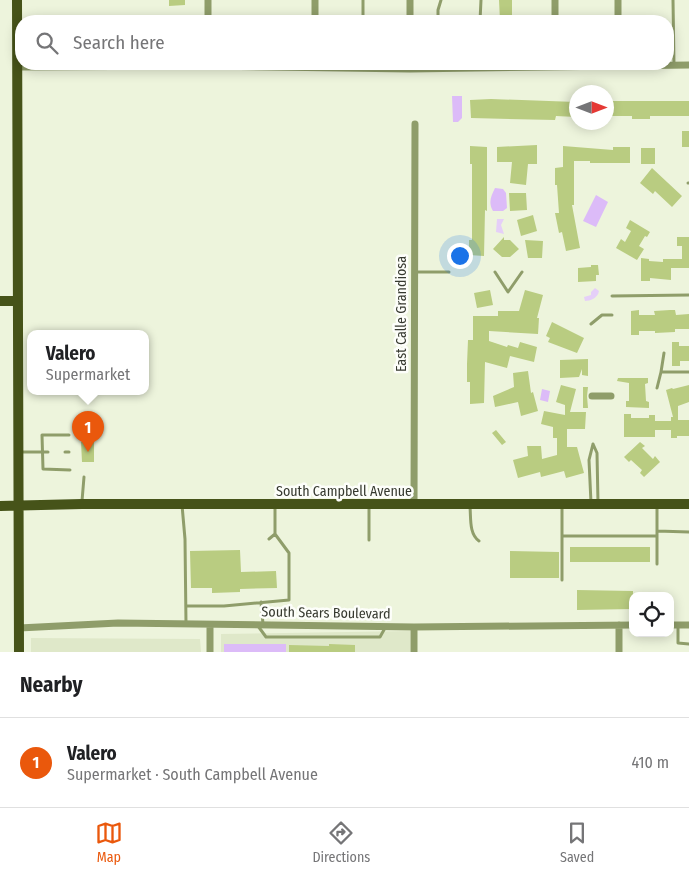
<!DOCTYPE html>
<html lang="en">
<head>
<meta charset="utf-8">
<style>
  body { margin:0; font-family:"Fira Sans Condensed",sans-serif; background:#f2f2f2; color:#202124 }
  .controls { position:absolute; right:15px; bottom:15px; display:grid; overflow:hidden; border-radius:10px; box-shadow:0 2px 12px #0003 }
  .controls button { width:45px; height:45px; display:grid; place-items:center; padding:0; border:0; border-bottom:1px solid #e0e0e0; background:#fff; color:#202124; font:25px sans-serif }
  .compass { position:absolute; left:569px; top:85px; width:45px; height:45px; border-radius:50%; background:#fff; box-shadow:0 2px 12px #0003; rotate:90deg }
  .you { position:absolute; left:459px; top:255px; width:18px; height:18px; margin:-12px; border:4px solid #fff; border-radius:50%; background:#1a73e8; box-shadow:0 0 0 8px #1a73e833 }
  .badge { display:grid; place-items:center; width:32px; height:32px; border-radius:50%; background:#ea580c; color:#fff; font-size:16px; font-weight:700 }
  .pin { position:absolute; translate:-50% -41px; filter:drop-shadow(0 1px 2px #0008) }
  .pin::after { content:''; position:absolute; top:26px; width:18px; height:15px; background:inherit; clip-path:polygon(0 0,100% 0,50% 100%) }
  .popup { position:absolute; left:27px; top:330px; width:122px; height:65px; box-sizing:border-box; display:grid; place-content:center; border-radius:10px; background:#fff; filter:drop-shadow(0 1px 4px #0005); font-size:16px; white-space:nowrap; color:#757577 }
  .popup b { font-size:19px; color:#202124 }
  .popup::after { content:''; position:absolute; left:50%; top:100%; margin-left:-10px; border:10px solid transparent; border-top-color:#fff }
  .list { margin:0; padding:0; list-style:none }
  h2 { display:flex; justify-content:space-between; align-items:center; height:65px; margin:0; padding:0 20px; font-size:21px }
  h2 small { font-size:16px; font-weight:400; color:#757577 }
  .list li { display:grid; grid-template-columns:32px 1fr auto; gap:15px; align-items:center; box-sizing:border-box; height:90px; padding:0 20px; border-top:1px solid #e0e0e0 }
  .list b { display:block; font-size:19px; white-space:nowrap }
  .list p { margin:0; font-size:16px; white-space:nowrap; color:#757577 }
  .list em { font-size:16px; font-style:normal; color:#757577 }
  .icon { flex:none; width:28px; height:28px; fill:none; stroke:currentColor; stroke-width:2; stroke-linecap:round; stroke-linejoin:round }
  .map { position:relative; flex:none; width:689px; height:652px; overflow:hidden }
  .search { position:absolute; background:#fff; box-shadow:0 2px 12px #0003; left:15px; right:15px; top:15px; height:55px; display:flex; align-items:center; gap:12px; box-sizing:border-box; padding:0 18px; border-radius:20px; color:#757577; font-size:19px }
  .sheet { height:155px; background:#fff }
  nav { display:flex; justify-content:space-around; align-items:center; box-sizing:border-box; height:70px; border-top:1px solid #e0e0e0; background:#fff; font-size:14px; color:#757577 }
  nav a { display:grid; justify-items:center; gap:2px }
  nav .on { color:#ea580c }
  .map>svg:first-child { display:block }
  .built { fill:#dfe8c9 }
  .green { fill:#dcbbf8 }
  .water { fill:#e5cff8 }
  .building { fill:#b9cc81 }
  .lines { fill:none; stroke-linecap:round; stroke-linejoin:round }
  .lane { stroke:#8f9d6a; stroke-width:3 }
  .street { stroke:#8f9d6a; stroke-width:7 }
  .primary { stroke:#465319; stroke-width:10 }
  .labels { text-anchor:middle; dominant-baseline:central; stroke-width:5; stroke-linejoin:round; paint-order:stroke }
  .street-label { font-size:14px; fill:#36392f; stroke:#fdfefa }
</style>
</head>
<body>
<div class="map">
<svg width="689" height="652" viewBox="0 0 689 652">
  <rect width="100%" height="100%" fill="#edf4dc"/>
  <path class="built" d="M410,631V652H221V634Z
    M31,638L200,639L201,652H31Z"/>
  <path class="green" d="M452,96H462V118L458,122H453Z
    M495,188L503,189L506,193L507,208L503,211H493C488,203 491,196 495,188Z
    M596,195L608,202L596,227L583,221Z
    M542,389L550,391L548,402L540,400Z
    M224,644H286V652H224Z"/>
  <path class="water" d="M497,219H504L501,225L504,234L496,232Z
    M595,288L599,291C598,298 590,301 585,301L584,297L591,295V292Z"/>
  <path class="building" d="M169,0H185V5L169,6Z
    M499,0H512V21H500Z
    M491,99L576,102V117L556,116L555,120L471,118L470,100Z
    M611,101H689V116H650V119H632V116H612Z
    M682,131H689V147H682Z
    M537,145V164H528L526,185L510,183L512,162H497V147Z
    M470,146L487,147V211L485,210L484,256L469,255V240H472V164H470Z
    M563,146L613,150V147H630V163H590V161H574V205H572L580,248L566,251L562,232L559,233L555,213H559L557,185H555V168L563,167Z
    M641,148H655V164H641Z
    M652,168L682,196L672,207L655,191L653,194L640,183Z
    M509,193H526L527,210L510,211Z
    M533,215L537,231L521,236L517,220Z
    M630,220L650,232L647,237L645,236L639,246L644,249L637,260L616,248L621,239L625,242L631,231L626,228Z
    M504,237V240H510L519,249L510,257H502L493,249Z
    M677,237H689V268H671V280L650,278V281H641V258L649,259V261L663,262V259H682V246H677Z
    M525,240L543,241L542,258H528Z
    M591,265H598L599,275H596V281L578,282V268L591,267Z
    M490,290L493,305L477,308L474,293Z
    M525,290L543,295L537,318H539L538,334L489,331V341L507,347L508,345L518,348L520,342L537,347L534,362L510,356L507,368L485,362L484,403L470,404V382H467V364L468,340H473V316H498V311H519Z
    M639,310V315H655L654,311L670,310H675L676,315L689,314V329H675V332L655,333V331H639V335H631V311Z
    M552,322L584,338L577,353L548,342L550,338L546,336Z
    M672,342H679V346H689V361H680V366H672Z
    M588,359V376L582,375V369L579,377L560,378V360Z
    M528,371L531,393L533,392L538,411L521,416L518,402L495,407L493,396L514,387L513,373Z
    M618,378H648V383L645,384L646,401L649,402V408L626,407V401H629V383L617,381Z
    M561,385L576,389L570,412H586L585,429H567V447H577L584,473L566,478L564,471L541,477L540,472L518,478L513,460L528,456L527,446H541L542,459L557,455V438H553V427L541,424L544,411L565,415V405L556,402Z
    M689,385V402L678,406V420H689V436H677V438H671V430H655V437H624V414H631V418H649V415H655V421H671V417H673L666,390L672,388L673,389Z
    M583,387H588L587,396L588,408H583Z
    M496,430L506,442L502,445L492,433Z
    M81,442H94V462H82Z
    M640,442L645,446L642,448L653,459L655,456L660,462L644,477L640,473L642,470L631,460L629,462L624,457Z
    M570,547H650V562H570Z
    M240,550L241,572L276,571L277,588L240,589V592L212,593V588H191L190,551Z
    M510,551L559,552V578H510Z
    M577,590L633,591V609L577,610Z
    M329,644L355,645V652H289V645L329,646Z"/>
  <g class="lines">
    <path class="lane" d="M363,0V21
      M673,0L674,65
      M438,21V10L441,0
      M480,21L481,0
      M688,183H689
      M414,272H449
      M495,272L508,292L522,272
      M612,296L689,295
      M591,324L602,315H612
      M664,353L661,372H689
      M657,388L661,372
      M69,435H42L43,469L70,470
      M593,444L597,453L598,503
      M21,452H48
      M65,452H69
      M82,501L84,477
      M591,503L589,460L593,444
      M182,505L185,539L186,624
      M369,505V540
      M657,505V564
      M470,507C471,518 469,534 479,541
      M562,507V580
      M657,531L689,532
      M563,536H657
      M269,539L275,534V506
      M261,602L263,624
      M186,606H224L289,600V553L275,534
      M258,626L266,637H380L385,628
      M678,626V643L689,644"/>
    <path class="street" d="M315,0V21
      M208,21V0
      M410,21V0
      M555,21V0
      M618,21V0
      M17,67L208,66L410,69L689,65
      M592,396H611
      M414,505L415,124
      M210,625V652
      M670,625H689
      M414,627V652
      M19,628L118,623L414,627L633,625
      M619,652V625"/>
    <path class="primary" d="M17,0L19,652
      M0,301H18
      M0,506L82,504H689"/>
  </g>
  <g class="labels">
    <g class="street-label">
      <text transform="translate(401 314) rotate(-90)">East Calle Grandiosa</text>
      <text x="344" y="491">South Campbell Avenue</text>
      <text transform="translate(326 613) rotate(1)">South Sears Boulevard</text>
    </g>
  </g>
</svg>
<div class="controls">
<button><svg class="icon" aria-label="locate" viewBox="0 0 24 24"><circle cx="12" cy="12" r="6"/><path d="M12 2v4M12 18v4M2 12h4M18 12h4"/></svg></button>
</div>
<svg class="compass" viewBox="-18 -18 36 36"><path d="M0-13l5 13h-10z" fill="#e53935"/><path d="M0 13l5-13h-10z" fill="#757577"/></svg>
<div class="you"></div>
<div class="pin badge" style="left:88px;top:452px">1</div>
<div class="popup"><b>Valero</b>Supermarket</div>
<div class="search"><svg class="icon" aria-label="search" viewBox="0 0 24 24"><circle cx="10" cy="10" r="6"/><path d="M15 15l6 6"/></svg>Search here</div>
</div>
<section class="sheet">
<h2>Nearby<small></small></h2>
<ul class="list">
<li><span class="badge">1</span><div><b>Valero</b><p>Supermarket · South Campbell Avenue</p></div><em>410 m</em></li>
</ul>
</section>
<nav>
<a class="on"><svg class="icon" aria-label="map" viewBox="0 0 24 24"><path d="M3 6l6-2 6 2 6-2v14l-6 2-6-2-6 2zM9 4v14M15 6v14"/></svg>Map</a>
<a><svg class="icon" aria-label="directions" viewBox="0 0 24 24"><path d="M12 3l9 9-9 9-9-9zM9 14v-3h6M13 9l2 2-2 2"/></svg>Directions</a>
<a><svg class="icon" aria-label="saved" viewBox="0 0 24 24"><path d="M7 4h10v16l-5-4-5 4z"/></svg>Saved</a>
</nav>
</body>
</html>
